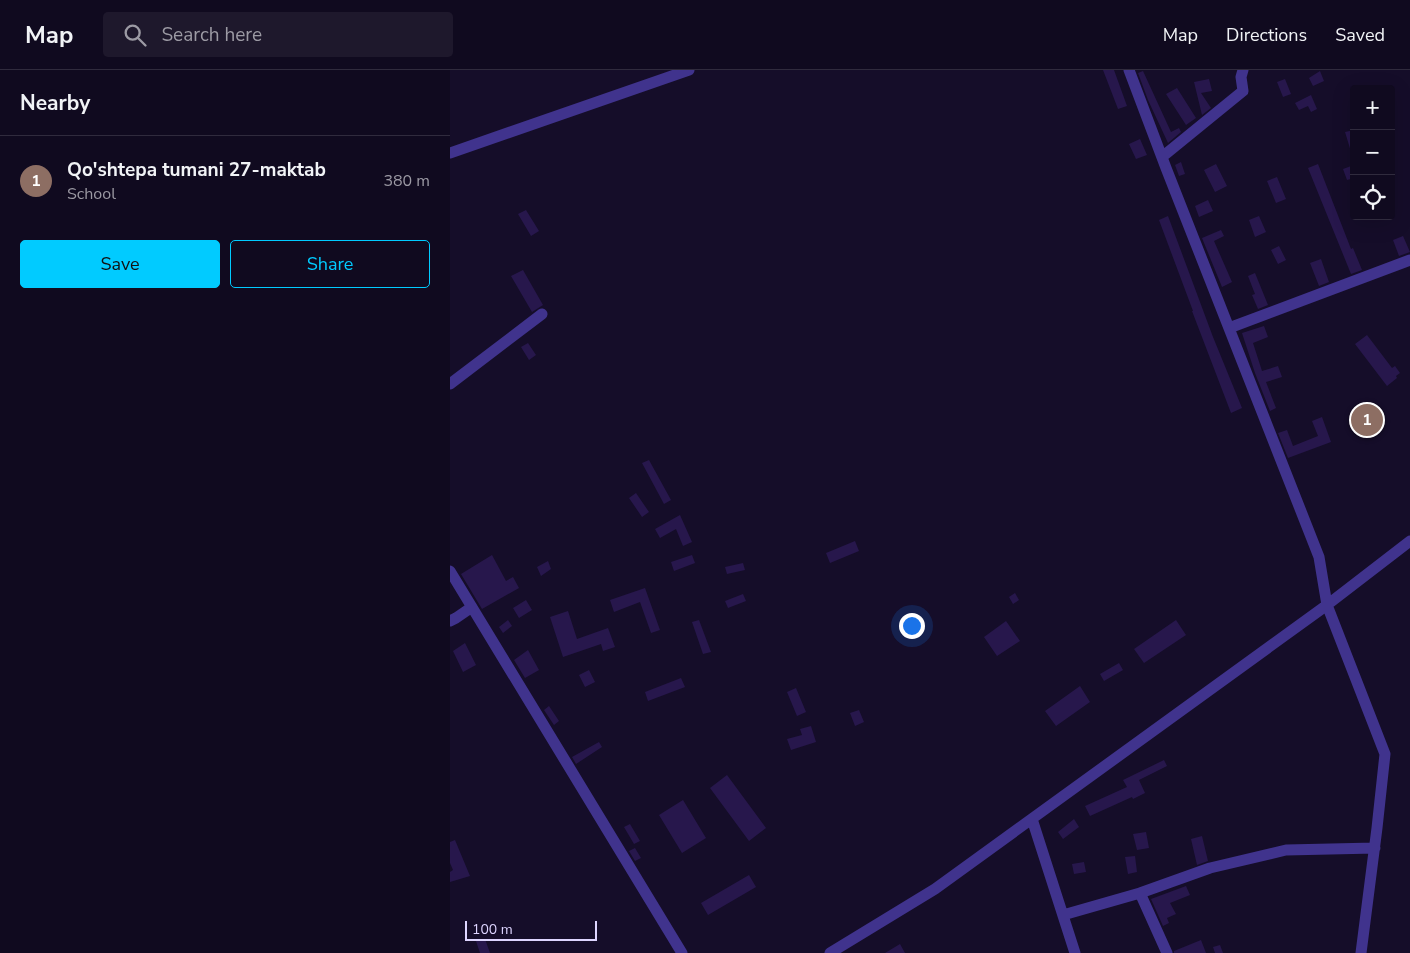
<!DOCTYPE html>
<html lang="en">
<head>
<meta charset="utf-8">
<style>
  body { margin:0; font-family:"Nunito Sans",sans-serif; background:#1e182c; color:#f1f3f6 }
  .controls { position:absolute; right:15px; top:15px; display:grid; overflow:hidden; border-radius:5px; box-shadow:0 5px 20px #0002 }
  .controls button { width:45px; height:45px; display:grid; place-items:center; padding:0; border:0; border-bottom:1px solid #302b3d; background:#100a1f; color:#f1f3f6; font:25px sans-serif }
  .scale { position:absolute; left:15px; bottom:12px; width:132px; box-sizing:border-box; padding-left:5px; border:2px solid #ded5ff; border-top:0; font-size:14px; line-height:18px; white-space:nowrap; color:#ded5ff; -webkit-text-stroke:4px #150d29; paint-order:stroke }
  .you { position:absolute; left:461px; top:555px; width:18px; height:18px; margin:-12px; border:4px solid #fff; border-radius:50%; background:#1a73e8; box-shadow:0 0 0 8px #1a73e833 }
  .badge { display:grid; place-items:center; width:32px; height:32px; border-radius:50%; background:#01cbff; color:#fff; font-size:16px; font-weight:700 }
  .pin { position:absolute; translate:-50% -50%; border:2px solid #fff; box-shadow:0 1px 5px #0006 }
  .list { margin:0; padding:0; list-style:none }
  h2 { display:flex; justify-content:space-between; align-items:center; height:65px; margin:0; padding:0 20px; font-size:21px }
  h2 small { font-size:16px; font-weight:400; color:#9c9aa4 }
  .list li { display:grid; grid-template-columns:32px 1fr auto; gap:15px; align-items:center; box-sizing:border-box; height:90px; padding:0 20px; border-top:1px solid #302b3d }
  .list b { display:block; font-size:19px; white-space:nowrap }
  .list p { margin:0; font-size:16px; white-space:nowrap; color:#9c9aa4 }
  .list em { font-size:16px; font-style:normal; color:#9c9aa4 }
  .actions { display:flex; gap:10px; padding:15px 20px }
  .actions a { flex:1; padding:11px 0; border:1px solid #01cbff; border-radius:5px; text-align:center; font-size:18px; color:#01cbff }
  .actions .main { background:#01cbff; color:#111 }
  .icon { flex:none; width:28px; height:28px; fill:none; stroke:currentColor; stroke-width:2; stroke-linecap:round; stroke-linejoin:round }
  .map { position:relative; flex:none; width:960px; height:883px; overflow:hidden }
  header { display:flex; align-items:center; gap:30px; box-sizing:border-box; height:70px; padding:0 25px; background:#100a1f; border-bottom:1px solid #302b3d }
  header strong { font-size:24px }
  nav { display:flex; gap:28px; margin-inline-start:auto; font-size:18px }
  .search { width:350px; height:45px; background:#1e182c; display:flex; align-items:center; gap:12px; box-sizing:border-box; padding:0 18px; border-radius:5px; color:#9c9aa4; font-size:19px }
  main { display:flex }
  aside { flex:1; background:#100a1f }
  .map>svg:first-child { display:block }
  .building { fill:#27174c }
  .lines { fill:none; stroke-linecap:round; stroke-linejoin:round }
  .minor { stroke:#40338d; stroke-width:11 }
</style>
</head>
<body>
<header>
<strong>Map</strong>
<div class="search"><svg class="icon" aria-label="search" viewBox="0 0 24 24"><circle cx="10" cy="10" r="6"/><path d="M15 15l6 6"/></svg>Search here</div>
<nav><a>Map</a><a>Directions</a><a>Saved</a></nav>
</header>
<main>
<aside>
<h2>Nearby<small></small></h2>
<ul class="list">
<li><span class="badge" style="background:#8d6e63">1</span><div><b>Qo'shtepa tumani 27-maktab</b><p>School</p></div><em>380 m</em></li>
</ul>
<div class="actions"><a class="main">Save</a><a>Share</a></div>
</aside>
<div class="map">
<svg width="960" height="883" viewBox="0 0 960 883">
  <rect width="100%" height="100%" fill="#150d29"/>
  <path class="building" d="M653,0H664L677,36L668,39Z
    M693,1L721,62L729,58L731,62L718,73L698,30L688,3Z
    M870,1L874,11L863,16L859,8Z
    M759,9L762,21L751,23L761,38L752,45L744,12Z
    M835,9L841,24L833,27L827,12Z
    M727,18L746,48L736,55L716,24Z
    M861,25L867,39L861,42L858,36L849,40L845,33Z
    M904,60V84L902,85L895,62Z
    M690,69L697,85L686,89L679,74Z
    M731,92L735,104L729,106L725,95Z
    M766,94L777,116L765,122L754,100Z
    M868,94L901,179L903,178L912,200L901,204L858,98Z
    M904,95V108L897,110L893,99Z
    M827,107L836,129L826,133L817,111Z
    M758,130L763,141L749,147L745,136Z
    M76,140L89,161L81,166L68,144Z
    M718,146L763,267L792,338L781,343L742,241H743L709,150Z
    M809,146L816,162L805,167L799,150Z
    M771,160L774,166L764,171L782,212L772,217L752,168Z
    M953,166L960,182L949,186L943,170Z
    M829,176L836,190L828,194L821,180Z
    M871,189L879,212L869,216L860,193Z
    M73,200L93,235L82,242L61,206Z
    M805,203L818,235L808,239L802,225L805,224L798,206Z
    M814,256L818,267L803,273L812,301L828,296L832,307L816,312L826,338L820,341L805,303L792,263Z
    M917,265L942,298L945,296L950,303L946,306L947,308L937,316L905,274Z
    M78,273L86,285L79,290L71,277Z
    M872,347L881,372L838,388L828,363L837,360L843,376L868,366L862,351Z
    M199,390L221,430L214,434L192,393Z
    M186,423L199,442L192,447L179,428Z
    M230,445L242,472L233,476L226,459L210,468L205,459Z
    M405,471L409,481L380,493L376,483Z
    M42,485L56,511L63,507L69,518L32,539L11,504Z
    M242,485L245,493L224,501L221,492Z
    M98,491L101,499L91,506L87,497Z
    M293,493L295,500L277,504L275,497Z
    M195,518L210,560L201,563L190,532L164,542L160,530Z
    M565,523L569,530L563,534L559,527Z
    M293,524L296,531L278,538L275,531Z
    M76,530L82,540L69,548L63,538Z
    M118,541L127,569L158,558L165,577L153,581L151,574L113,587L100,547Z
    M58,550L62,556L53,563L49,557Z
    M249,550L261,582L253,584L242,552Z
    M726,550L736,565L694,593L684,579Z
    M556,551L570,571L547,586L534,567Z
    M15,573L26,595L13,602L3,581Z
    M78,580L89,600L75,608L64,590Z
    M669,593L673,600L654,611L650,604Z
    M139,600L145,612L135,617L129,605Z
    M231,608L235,617L198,631L195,622Z
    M630,616L640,632L606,656L595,641Z
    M346,618L356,642L347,646L337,622Z
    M99,636L109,651L104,655L94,640Z
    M409,640L414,652L405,656L400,643Z
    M361,656L366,672L341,680L337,669L352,665L350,659Z
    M149,672L152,677L126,694L122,687Z
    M714,690L717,696L689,710L695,723L683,729L682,727L640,746L635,736L677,717L673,710Z
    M277,705L316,758L299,771L260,718Z
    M233,730L256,768L232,783L209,745Z
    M624,749L629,757L613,769L608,762Z
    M180,754L190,771L184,774L174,757Z
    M696,762L699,778L687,780L683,764Z
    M752,766L758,791L747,795L741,769Z
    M5,770L20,806L0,812V802L3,800L0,793V772Z
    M185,778L191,788L185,791L179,781Z
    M685,786L687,802L678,804L675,787Z
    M634,792L636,802L624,804L622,794Z
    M299,805L306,817L258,845L251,833Z
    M736,816L740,825L720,833L726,844L717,848L719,853L713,856L701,829Z
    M35,869L40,883H30L26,871Z
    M751,870L756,883H724V881Z
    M450,874L455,883H435Z
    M770,875L773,883H765L763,877Z"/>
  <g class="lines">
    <path class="minor" d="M679,0L716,98L869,487L877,535L935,684L927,758L911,883
      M0,83L239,0
      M712,87L793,21L791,7L793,0
      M779,258L960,190
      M0,314L92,244
      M0,501L232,883
      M0,551L6,548L22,537
      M582,749L625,883
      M690,823L717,883
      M613,845L690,823L760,798L836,780L925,778
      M380,883L485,819L877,535L960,471"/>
  </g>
</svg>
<div class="controls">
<button>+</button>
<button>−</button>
<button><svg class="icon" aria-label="locate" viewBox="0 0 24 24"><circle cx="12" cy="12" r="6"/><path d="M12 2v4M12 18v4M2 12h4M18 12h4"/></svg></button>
</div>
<div class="scale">100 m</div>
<div class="you"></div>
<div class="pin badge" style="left:917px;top:350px;background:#8d6e63">1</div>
</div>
</main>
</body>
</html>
